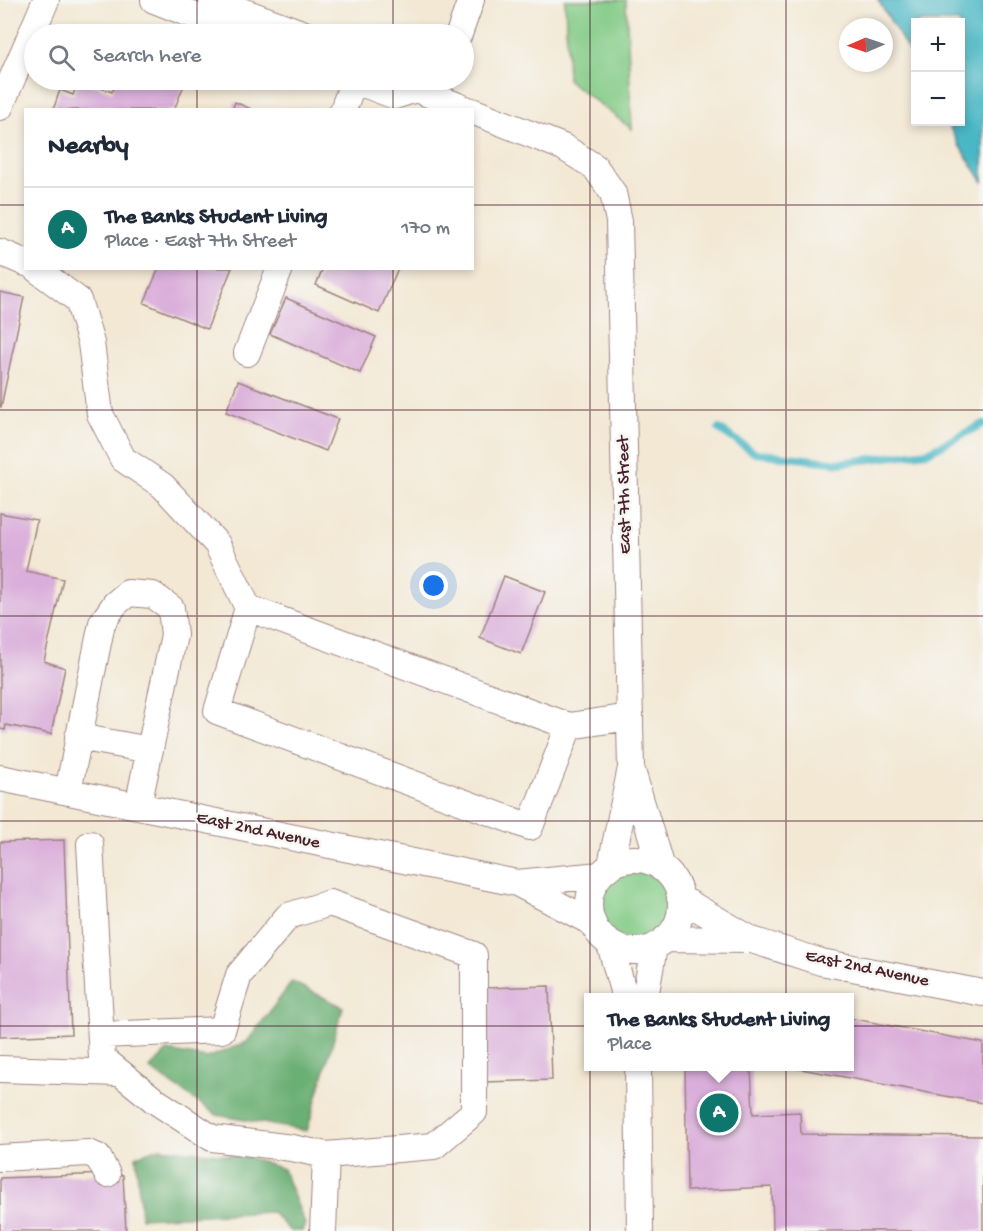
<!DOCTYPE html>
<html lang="en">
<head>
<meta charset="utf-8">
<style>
  body { margin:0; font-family:"Gochi Hand",sans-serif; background:#f6f6f7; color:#1f2937 }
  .controls { position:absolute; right:18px; top:18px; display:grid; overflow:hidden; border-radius:0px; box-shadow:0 3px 9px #0003 }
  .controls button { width:54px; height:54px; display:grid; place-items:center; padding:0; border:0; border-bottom:2px solid #e0e1e3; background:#fff; color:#1f2937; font:30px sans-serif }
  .compass { position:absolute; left:839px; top:18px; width:54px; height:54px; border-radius:50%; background:#fff; box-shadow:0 3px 9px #0003; rotate:268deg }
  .you { position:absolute; left:434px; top:586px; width:21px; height:21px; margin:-15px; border:4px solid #fff; border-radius:50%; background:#1a73e8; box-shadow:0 0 0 9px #1a73e833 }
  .badge { display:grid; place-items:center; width:39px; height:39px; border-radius:50%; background:#0f766e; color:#fff; font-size:20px; font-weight:700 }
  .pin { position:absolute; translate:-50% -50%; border:3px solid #fff; box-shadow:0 2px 6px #0006 }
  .popup { position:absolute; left:584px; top:993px; width:270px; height:78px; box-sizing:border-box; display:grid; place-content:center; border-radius:0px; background:#fff; filter:drop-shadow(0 2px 4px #0005); font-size:20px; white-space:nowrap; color:#747a83 }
  .popup b { font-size:22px; color:#1f2937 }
  .popup::after { content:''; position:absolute; left:50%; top:100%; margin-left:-12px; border:12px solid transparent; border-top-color:#fff }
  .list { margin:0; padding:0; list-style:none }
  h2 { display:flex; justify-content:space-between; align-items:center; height:78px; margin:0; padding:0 24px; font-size:26px }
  h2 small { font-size:20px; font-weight:400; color:#747a83 }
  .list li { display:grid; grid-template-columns:39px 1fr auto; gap:18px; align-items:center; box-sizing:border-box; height:84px; padding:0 24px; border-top:2px solid #e0e1e3 }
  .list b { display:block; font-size:22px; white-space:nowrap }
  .list p { margin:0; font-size:20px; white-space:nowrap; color:#747a83 }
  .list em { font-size:20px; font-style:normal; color:#747a83 }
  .icon { flex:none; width:33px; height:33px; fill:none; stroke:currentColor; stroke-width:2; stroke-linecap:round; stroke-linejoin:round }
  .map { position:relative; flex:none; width:983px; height:1231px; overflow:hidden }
  .search { position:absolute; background:#fff; box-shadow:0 3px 9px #0003; left:24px; top:24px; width:450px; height:66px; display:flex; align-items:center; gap:15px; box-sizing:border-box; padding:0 21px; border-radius:33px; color:#747a83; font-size:22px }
  .panel { position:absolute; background:#fff; box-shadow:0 3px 9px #0003; left:24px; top:108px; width:450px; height:162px; border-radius:0px }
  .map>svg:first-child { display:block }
  .green { fill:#83cb86; stroke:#667558; stroke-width:1.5 }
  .forest { fill:#6aaf73; stroke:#5a674f; stroke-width:1.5 }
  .water { fill:#4ab7c5; stroke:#4a6b78; stroke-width:1.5 }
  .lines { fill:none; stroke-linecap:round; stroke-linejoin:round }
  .stream { stroke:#4ab7c5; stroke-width:8 }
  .building { fill:#daaeda }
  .minor-casing { stroke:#9e8480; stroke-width:28 }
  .minor { stroke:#fff; stroke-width:26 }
  .grid { fill:none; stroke:#4a1f2b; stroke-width:1.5; stroke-opacity:0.55 }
  .labels { text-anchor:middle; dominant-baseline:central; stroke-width:5; stroke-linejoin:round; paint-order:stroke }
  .street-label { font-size:18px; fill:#4a1f2b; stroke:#f6f6f2 }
</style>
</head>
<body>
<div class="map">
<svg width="983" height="1231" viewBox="0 0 983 1231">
  <rect width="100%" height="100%" fill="#f6f6f2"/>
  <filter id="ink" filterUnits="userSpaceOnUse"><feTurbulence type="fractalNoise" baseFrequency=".0167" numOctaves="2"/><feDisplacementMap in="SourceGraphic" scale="12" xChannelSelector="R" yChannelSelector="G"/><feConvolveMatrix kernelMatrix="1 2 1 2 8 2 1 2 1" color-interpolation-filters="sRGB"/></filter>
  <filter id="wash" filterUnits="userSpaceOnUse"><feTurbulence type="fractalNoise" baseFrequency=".008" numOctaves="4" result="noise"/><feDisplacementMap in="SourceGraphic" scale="24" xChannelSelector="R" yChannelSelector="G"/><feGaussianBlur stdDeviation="1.35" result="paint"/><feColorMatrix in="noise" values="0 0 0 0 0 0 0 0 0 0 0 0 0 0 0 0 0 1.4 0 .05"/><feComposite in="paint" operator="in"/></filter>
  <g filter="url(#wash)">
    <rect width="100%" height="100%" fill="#f3e8d4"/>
    <path class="green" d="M565,0H626L632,129L568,80Z
      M601 906a34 34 0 1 1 68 0a34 34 0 1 1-68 0Z"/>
    <path class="forest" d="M292,982L343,1007L307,1131L217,1115L150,1069L167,1051L207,1058L247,1042Z
      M160,1148L248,1157L283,1169L305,1224L302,1231H290L272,1212L141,1218L136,1156Z"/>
    <path class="water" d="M878,0H983V182L959,145L947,122H960V22H916L915,62Z"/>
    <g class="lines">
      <path class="stream" d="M719,429L755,453L839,463L928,452L983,424"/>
    </g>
    <g id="blocks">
      <path class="building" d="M79,80L112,92L117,80H186L174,110H53L60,90L73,95Z
        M235,102L251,109V110H232Z
        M159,268H232L207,329L144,303Z
        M323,268H398L379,313L316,285Z
        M0,292L24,297L1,407H0Z
        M286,298L376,337L360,373L270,334Z
        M238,381L338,419L326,451L226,412Z
        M0,513L37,520L26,571L63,579L44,661L65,668L51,734L6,725L5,730L0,729Z
        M504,576L545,592L521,654L480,638Z
        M64,840L71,1034L0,1037V842Z
        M549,986L552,1080L484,1082L482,988Z
        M849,1018L983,1043V1103L796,1068L849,1066Z
        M685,1066H751L753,1114L800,1112L801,1134L983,1136V1231H773L772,1187L687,1191Z
        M107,1174L123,1175L126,1231H0V1178Z"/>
    </g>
  </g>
  <g filter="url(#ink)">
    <use href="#blocks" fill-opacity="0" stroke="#9e8480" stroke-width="1.5"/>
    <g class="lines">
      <g class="minor-casing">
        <path id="minor" d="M154,0L241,34
          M212,0L304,34
          M459,34L471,0
          M353,80L395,96L416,89L468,110
          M0,107L46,0
          M343,110L354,80
          M472,111L563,147L595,167L613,193L619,221L631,768L611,865
          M0,252L26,263
          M35,268L78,300L91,343L100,414L123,459L163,486L217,544L248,608L569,726
          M247,353L280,268
          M248,608L217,711L530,827L569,726L630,717
          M78,737L150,750
          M632,771L661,868
          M0,778L517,883L593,923
          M68,791L102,623L115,604L128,593L153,595L171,608L174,635L138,806
          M90,844L102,1058L154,1100L212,1138L292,1148L326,1155L323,1231
          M589 905a46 46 0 1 1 92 0a46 46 0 1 1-92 0Z
          M517,883L600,875
          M680,898L752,940L821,962L983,993
          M665,939L749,940
          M610,944L625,998
          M645,998L654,947
          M101,1035L222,1030L239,975L288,916L330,903L474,955V1112L434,1146L326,1155
          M638,1066L640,1231
          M0,1069L120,1073
          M0,1158L88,1153L98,1157L107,1174"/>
      </g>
      <use href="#minor" class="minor"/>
    </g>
  </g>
  <path class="grid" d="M197,0V34M393,0V34M590,0V1231M786,0V1231M197,80V110M393,80V110M0,205H26M472,205H983M197,268V1231M393,268V1231M0,410H983M0,616H983M0,821H983M0,1026H983"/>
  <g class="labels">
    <g class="street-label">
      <text transform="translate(625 495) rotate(-91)">East 7th Street</text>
      <text transform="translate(258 831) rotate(12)">East 2nd Avenue</text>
      <text transform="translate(867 969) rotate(12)">East 2nd Avenue</text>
    </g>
  </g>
</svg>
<div class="controls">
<button>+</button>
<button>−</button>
</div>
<svg class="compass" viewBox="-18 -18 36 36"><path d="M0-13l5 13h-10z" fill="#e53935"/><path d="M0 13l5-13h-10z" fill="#747a83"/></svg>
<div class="you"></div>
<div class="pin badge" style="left:719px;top:1113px">A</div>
<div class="popup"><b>The Banks Student Living</b>Place</div>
<div class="search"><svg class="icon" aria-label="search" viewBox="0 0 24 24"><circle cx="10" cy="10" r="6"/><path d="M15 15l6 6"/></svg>Search here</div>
<section class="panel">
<h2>Nearby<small></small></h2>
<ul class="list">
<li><span class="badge">A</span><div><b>The Banks Student Living</b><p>Place · East 7th Street</p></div><em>170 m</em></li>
</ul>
</section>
</div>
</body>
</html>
